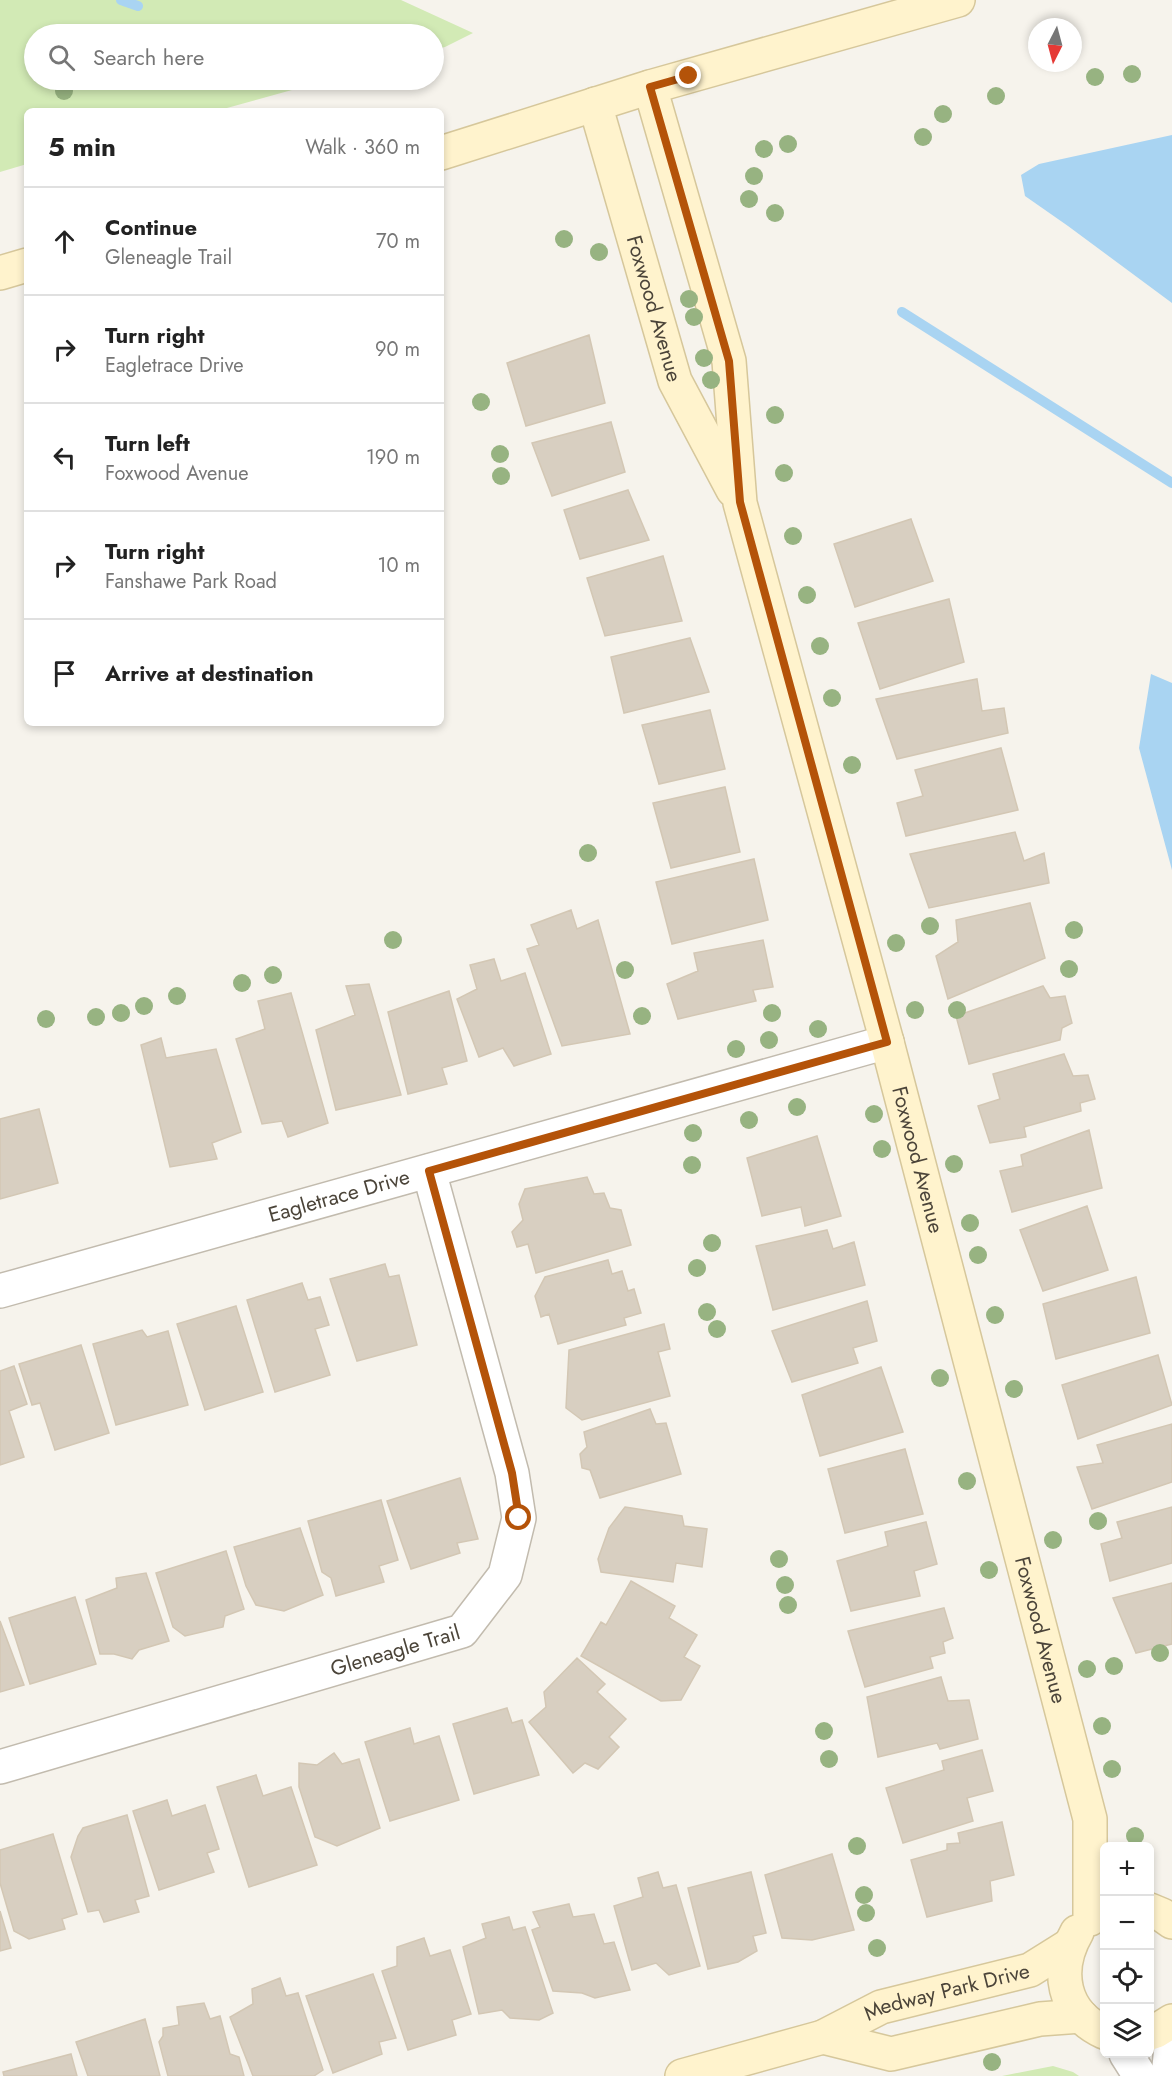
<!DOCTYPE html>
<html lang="en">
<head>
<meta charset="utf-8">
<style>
  body { margin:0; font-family:Jost,sans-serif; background:#f6f6f6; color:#222 }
  .controls { position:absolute; right:18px; bottom:18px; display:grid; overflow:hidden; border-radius:9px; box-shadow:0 3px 9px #0003 }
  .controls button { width:54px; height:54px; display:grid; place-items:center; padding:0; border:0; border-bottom:2px solid #e0e0e0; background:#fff; color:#222; font:30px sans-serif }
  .compass { position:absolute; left:1028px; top:18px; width:54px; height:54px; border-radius:50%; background:#fff; box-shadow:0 3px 9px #0003; rotate:186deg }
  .stop { position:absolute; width:18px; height:18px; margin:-14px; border:4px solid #b45309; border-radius:50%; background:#fff }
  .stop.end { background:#b45309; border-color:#fff; box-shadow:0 2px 6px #0008 }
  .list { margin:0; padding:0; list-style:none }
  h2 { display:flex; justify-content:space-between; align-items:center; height:78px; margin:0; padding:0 24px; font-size:26px }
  h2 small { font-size:20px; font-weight:400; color:#767676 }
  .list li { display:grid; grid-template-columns:39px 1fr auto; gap:18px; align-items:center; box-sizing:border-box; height:108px; padding:0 24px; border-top:2px solid #e0e0e0 }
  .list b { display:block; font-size:22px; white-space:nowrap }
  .list p { margin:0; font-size:20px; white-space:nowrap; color:#767676 }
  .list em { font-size:20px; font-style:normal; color:#767676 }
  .icon { flex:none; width:33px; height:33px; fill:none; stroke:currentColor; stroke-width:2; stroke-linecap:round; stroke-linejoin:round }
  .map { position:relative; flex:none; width:1172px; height:2076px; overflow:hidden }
  .search { position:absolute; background:#fff; box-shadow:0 3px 9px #0003; left:24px; top:24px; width:420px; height:66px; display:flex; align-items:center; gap:15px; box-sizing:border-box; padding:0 21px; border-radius:33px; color:#767676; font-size:22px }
  .panel { position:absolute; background:#fff; box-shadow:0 3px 9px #0003; left:24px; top:108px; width:420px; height:618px; border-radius:9px }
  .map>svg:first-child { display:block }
  .green { fill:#d2eab5 }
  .water { fill:#a9d4f2 }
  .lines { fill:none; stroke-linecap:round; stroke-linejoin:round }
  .stream { stroke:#a9d4f2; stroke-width:10 }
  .building { fill:#d8cfc1; stroke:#d3c7b4; stroke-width:1.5 }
  .street-casing { stroke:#c2bbae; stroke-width:36 }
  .secondary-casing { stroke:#d6c79b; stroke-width:36 }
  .street { stroke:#fff; stroke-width:33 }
  .secondary { stroke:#fff3cd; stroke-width:33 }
  .tree { fill:#97b381 }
  .route { stroke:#b45309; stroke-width:8 }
  .labels { text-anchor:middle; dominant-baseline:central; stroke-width:4.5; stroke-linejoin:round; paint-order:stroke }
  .street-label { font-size:21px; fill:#4b4439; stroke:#fff }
</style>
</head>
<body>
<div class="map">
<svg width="1172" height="2076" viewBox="0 0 1172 2076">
  <rect width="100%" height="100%" fill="#f6f3ec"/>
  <path class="green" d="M0,0H401L473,33L445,47L434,50V34H34V80H328L216,111H27V164L0,172Z
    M1053,2066L1073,2072L1079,2076H1002Z"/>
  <path class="water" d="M1172,135V303L1068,226L1025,196L1021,175L1039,164Z
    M1151,674L1172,683V870L1139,748Z"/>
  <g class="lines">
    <path class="stream" d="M121,0L138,6
      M902,312L1172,483"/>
  </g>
  <path class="building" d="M589,335L605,403L526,426L507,363Z
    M611,422L625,472L552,496L532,443Z
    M628,490L649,540L580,559L564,510Z
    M911,519L933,581L855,607L834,544Z
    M663,556L682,621L605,636L587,578Z
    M949,599L964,662L880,689L858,623Z
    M690,638L709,692L624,713L611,657Z
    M977,679L982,711L1004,708L1008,733L897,759L876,699Z
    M710,710L725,769L659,784L642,725Z
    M1001,748L1018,810L906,836L897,803L923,796L915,770Z
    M725,787L740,852L671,868L653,803Z
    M1015,832L1024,861L1044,853L1049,883L929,908L910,854Z
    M754,859L768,920L672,944L656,882Z
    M1030,903L1045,958L948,999L936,956L958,942L956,920Z
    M571,910L577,929L598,920L630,1034L562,1046L527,949L539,945L531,925Z
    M763,940L773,987L753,990L756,1001L678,1019L667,984L698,971L694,953Z
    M494,959L501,981L525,973L551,1054L514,1066L503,1048L479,1057L457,999L477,989L470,965Z
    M369,984L401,1095L336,1110L316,1030L355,1015L346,986Z
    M1043,986L1050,998L1065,996L1072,1023L1062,1028L1060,1040L969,1064L956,1016Z
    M449,991L467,1061L442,1068L447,1084L408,1094L388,1012Z
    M291,993L328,1123L288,1137L282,1121L262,1124L236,1039L265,1029L258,1001Z
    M161,1038L166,1058L216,1049L241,1132L212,1143L217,1159L170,1167L141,1045Z
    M1064,1054L1073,1076L1088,1075L1095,1099L1080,1103L1081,1111L1024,1127L1026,1137L990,1143L978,1106L1000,1099L993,1074Z
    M39,1109L58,1183L0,1199V1119Z
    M1089,1130L1102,1188L1012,1212L1000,1171L1023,1166L1021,1155Z
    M817,1136L841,1216L805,1226L801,1207L762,1216L747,1158Z
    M587,1177L594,1194L604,1193L610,1208L621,1210L631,1245L536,1273L528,1244L517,1247L512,1232L523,1220L519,1204L525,1189Z
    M1087,1206L1108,1270L1043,1291L1020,1230Z
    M827,1230L833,1249L854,1242L865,1285L773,1310L756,1246Z
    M608,1260L612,1274L622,1271L628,1291L634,1289L641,1313L624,1318L626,1325L558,1344L549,1314L541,1317L535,1296L545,1277Z
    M385,1264L389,1277L399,1275L417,1345L357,1361L330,1279Z
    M1136,1277L1150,1333L1056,1359L1043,1304Z
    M302,1283L308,1300L320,1297L329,1325L315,1329L330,1375L275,1392L247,1300Z
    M867,1301L877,1341L853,1348L858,1363L792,1382L772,1331Z
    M236,1306L263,1392L205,1410L177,1324Z
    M664,1324L670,1349L658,1352L670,1396L582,1420L566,1408L569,1350Z
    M142,1330L147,1337L168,1331L188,1405L116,1425L93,1344Z
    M81,1345L109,1433L55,1450L40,1403L32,1405L19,1364Z
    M1158,1355L1172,1405L1078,1439L1062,1385Z
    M14,1366L27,1404L9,1411L24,1457L0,1465V1371Z
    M881,1367L903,1432L820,1456L802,1395Z
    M650,1409L656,1424L666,1423L681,1474L600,1498L590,1470L582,1468L580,1454L587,1447L584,1432Z
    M1172,1424V1482L1092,1509L1077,1467L1103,1463L1097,1445Z
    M905,1449L923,1514L845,1533L828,1469Z
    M460,1478L478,1539L457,1543L460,1553L411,1569L387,1501Z
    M381,1500L398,1560L379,1566L384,1582L336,1596L331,1578L322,1572L308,1521Z
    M625,1507L682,1516L684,1526L707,1529L702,1567L676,1563L673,1582L601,1572L598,1559L609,1528Z
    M1172,1507V1563L1110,1581L1101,1544L1122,1538L1117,1522Z
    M926,1522L937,1564L914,1571L920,1596L851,1611L837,1561L888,1546L885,1532Z
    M300,1528L323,1595L284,1611L256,1605L246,1586L234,1547Z
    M226,1551L244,1609L225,1616L223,1627L185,1636L173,1627L156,1573Z
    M146,1573L169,1641L139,1650L132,1659L114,1654H100L86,1600L117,1588L116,1578Z
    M631,1581L675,1606L669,1618L697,1635L684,1657L700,1666L681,1700L661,1701L581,1656L601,1622L606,1625Z
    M1172,1583V1644L1136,1653L1113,1598Z
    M75,1597L96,1664L30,1684L9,1618Z
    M944,1608L953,1638L943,1642L945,1653L930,1657L933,1668L865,1687L848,1631Z
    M0,1621L24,1685L0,1692Z
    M577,1658L605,1684L597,1692L626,1719L609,1737L619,1747L598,1769L585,1763L573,1773L529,1722L546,1707L544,1692Z
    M941,1677L948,1701L969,1700L978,1739L940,1749L937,1743L878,1757L867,1697Z
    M507,1708L512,1723L522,1720L539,1775L474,1794L453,1724Z
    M410,1728L414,1744L439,1736L459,1800L390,1821L365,1742Z
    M982,1750L993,1791L967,1798L973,1821L903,1843L886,1788L944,1770L942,1761Z
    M334,1753L342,1764L359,1759L380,1828L337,1846L315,1837L299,1787V1763L317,1765Z
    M256,1775L263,1796L291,1787L317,1865L249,1887L217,1787Z
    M167,1800L172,1816L205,1805L219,1849L207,1853L214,1872L159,1890L133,1811Z
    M127,1815L149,1896L135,1900L139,1912L104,1922L99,1910L88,1912L71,1857L78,1836L83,1828Z
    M1002,1822L1014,1875L990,1881L992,1901L927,1917L911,1860L947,1850V1844L960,1843L958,1833Z
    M53,1834L77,1914L62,1919L65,1929L29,1939L14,1931L0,1883V1850Z
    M832,1854L854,1930L812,1940L782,1938L765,1875Z
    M658,1872L663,1888L676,1885L700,1966L669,1975L656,1963L632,1970L614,1906L643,1897L638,1878Z
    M751,1872L766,1933L753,1936L757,1951L738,1962L708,1969L688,1888Z
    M569,1904L573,1917L594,1914L604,1944L614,1942L630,1990L595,1998L582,1993L553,1991L532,1930L540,1927L533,1912Z
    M0,1911L11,1948L0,1951Z
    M509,1917L513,1930L525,1927L553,2013L539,2020L510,2018L502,2010L479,2014L463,1947L486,1938L482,1924Z
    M424,1938L430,1956L450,1950L471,2014L452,2020L456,2035L408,2050L382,1971L397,1966V1947Z
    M373,1974L396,2038L379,2042L382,2054L333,2073L306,1996Z
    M280,1978L286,1996L298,1993L323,2070L314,2076H253L230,2017L253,2004L252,1989Z
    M204,2003L210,2019L220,2016L230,2054L239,2057L244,2076H168L159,2042L163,2036V2028L179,2025L177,2007Z
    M145,2019L160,2076H88L76,2042Z
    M71,2054L77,2076H4L3,2072Z"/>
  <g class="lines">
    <g class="street-casing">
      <g id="street">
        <path id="s1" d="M0,1291L887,1042"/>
        <path id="s2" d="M0,1767L462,1631L505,1575L519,1518L512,1473L429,1171"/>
        <path d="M1126,2054L1140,2076"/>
        <path d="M1168,2076L1172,2038"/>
      </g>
    </g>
    <g class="secondary-casing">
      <g id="secondary">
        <path id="s3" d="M650,87L729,361L740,503L887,1042L1090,1819V1919"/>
        <path id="s4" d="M595,104L675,381L733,490"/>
        <path d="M441,153L650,87L958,0"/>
        <path d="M0,273L27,265"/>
        <path d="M1150,1910L1162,1915L1172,1922"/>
        <path d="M1077,1932C1055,1970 1062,2013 1104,2032"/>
        <path d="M1150,2033L1156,2031L1172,2021"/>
        <path d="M823,2037L891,2054L1040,2019L1081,2016"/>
        <path id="s5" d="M682,2076L823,2037L881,2007L1030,1970L1070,1945"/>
      </g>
    </g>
    <use href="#street" class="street"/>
    <use href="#secondary" class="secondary"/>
  </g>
  <g class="tree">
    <circle cx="1132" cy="74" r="9"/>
    <circle cx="1095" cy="77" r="9"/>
    <circle cx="64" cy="91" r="9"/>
    <circle cx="996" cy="96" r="9"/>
    <circle cx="943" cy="114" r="9"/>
    <circle cx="923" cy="137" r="9"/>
    <circle cx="788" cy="144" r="9"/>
    <circle cx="764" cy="149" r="9"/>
    <circle cx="754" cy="176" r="9"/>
    <circle cx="749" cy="199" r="9"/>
    <circle cx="775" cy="213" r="9"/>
    <circle cx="564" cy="239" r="9"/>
    <circle cx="599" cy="252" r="9"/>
    <circle cx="689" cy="299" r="9"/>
    <circle cx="694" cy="317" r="9"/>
    <circle cx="704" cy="358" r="9"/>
    <circle cx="711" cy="380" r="9"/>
    <circle cx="481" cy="402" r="9"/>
    <circle cx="775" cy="415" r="9"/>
    <circle cx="500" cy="454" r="9"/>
    <circle cx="784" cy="473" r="9"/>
    <circle cx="501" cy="476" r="9"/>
    <circle cx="793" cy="536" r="9"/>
    <circle cx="807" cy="595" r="9"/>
    <circle cx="820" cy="646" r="9"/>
    <circle cx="832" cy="698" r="9"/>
    <circle cx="852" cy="765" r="9"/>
    <circle cx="588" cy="853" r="9"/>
    <circle cx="930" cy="926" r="9"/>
    <circle cx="1074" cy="930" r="9"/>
    <circle cx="393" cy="940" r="9"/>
    <circle cx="896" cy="943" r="9"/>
    <circle cx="1069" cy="969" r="9"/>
    <circle cx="625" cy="970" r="9"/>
    <circle cx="273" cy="975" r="9"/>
    <circle cx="242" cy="983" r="9"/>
    <circle cx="177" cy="996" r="9"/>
    <circle cx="144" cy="1006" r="9"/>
    <circle cx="915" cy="1010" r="9"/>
    <circle cx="957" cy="1010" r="9"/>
    <circle cx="121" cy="1013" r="9"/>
    <circle cx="772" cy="1013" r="9"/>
    <circle cx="642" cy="1016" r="9"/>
    <circle cx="96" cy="1017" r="9"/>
    <circle cx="46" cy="1019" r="9"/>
    <circle cx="818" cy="1029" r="9"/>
    <circle cx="769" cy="1040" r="9"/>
    <circle cx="736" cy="1049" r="9"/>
    <circle cx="797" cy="1107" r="9"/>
    <circle cx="874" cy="1114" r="9"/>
    <circle cx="749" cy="1120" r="9"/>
    <circle cx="693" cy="1133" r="9"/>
    <circle cx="882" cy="1149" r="9"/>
    <circle cx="954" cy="1164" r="9"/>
    <circle cx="692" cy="1165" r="9"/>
    <circle cx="970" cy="1223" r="9"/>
    <circle cx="712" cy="1243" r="9"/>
    <circle cx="978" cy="1255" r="9"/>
    <circle cx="697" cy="1268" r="9"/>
    <circle cx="707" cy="1312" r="9"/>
    <circle cx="995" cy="1315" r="9"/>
    <circle cx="717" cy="1329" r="9"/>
    <circle cx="940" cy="1378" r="9"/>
    <circle cx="1014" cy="1389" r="9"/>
    <circle cx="967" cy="1481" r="9"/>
    <circle cx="1098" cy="1521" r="9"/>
    <circle cx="1053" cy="1540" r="9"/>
    <circle cx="779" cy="1559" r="9"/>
    <circle cx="989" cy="1570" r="9"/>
    <circle cx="785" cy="1585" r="9"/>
    <circle cx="788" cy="1605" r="9"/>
    <circle cx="1160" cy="1653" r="9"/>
    <circle cx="1114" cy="1666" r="9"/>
    <circle cx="1087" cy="1669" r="9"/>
    <circle cx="1102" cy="1726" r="9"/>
    <circle cx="824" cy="1731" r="9"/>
    <circle cx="829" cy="1759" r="9"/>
    <circle cx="1112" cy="1769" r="9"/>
    <circle cx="1135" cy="1836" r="9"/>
    <circle cx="857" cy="1846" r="9"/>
    <circle cx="864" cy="1895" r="9"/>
    <circle cx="866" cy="1913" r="9"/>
    <circle cx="877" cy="1948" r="9"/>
    <circle cx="992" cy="2062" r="9"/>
  </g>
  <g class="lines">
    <path class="route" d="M519,1518L512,1473L429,1171L887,1042L740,502L729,361L650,87L689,76"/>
  </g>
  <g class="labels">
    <g class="street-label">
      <text stroke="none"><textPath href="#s4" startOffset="213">Foxwood Avenue</textPath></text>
      <text stroke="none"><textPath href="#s3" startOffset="1108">Foxwood Avenue</textPath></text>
      <text stroke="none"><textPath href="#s1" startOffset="352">Eagletrace Drive</textPath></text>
      <text stroke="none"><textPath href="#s3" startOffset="1594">Foxwood Avenue</textPath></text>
      <text stroke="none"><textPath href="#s2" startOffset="412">Gleneagle Trail</textPath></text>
      <text stroke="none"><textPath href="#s5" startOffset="279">Medway Park Drive</textPath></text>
    </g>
  </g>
</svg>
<div class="controls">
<button>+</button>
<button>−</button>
<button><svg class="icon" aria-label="locate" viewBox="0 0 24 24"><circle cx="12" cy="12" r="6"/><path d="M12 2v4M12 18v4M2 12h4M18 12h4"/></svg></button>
<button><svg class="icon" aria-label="layers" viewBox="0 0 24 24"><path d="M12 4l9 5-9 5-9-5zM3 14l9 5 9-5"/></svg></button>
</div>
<svg class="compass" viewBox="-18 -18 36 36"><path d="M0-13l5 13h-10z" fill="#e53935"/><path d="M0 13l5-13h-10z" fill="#767676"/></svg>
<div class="stop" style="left:519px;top:1518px"></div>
<div class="stop end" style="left:689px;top:76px"></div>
<div class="search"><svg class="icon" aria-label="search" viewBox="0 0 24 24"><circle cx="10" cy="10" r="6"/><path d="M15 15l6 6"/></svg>Search here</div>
<section class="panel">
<h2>5 min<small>Walk · 360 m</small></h2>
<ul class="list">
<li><svg class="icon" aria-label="ahead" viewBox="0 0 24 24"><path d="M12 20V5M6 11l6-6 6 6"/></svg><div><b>Continue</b><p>Gleneagle Trail</p></div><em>70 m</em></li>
<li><svg class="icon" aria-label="right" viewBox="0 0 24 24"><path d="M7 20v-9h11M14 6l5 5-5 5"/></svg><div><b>Turn right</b><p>Eagletrace Drive</p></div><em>90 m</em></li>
<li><svg class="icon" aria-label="left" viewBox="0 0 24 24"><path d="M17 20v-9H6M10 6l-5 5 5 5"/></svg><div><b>Turn left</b><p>Foxwood Avenue</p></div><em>190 m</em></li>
<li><svg class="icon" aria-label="right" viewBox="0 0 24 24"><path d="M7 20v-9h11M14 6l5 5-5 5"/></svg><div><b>Turn right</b><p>Fanshawe Park Road</p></div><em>10 m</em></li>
<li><svg class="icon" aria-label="arrive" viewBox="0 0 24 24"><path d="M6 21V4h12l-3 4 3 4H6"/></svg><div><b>Arrive at destination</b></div></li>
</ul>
</section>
</div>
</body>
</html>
